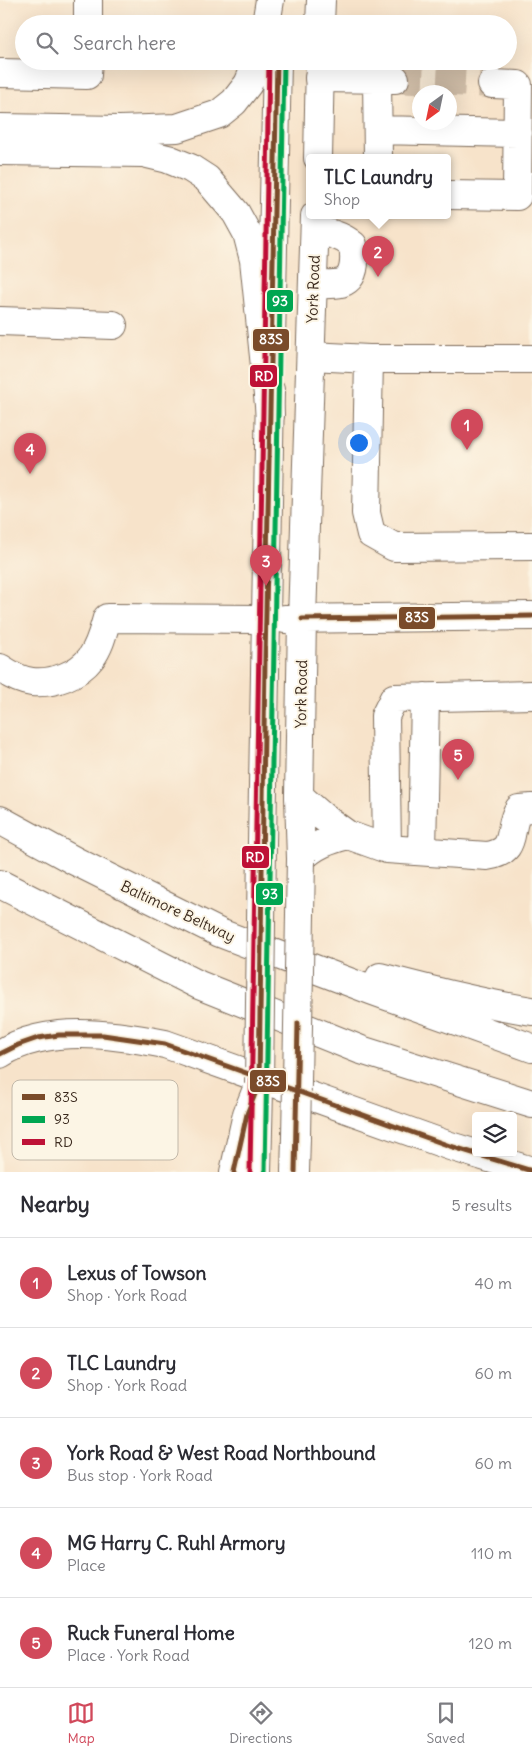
<!DOCTYPE html>
<html lang="en">
<head>
<meta charset="utf-8">
<style>
  body { margin:0; font-family:Delius,sans-serif; background:#f2f2f3; color:#2b2b33 }
  .controls { position:absolute; right:15px; bottom:15px; display:grid; overflow:hidden; border-radius:5px; box-shadow:0 5px 20px #0002 }
  .controls button { width:45px; height:45px; display:grid; place-items:center; padding:0; border:0; border-bottom:1px solid #e1e1e2; background:#fff; color:#2b2b33; font:25px sans-serif }
  .compass { position:absolute; left:412px; top:85px; width:45px; height:45px; border-radius:50%; background:#fff; box-shadow:0 5px 20px #0002; rotate:213deg }
  .you { position:absolute; left:358px; top:442px; width:18px; height:18px; margin:-12px; border:4px solid #fff; border-radius:50%; background:#1a73e8; box-shadow:0 0 0 8px #1a73e833 }
  .badge { display:grid; place-items:center; width:32px; height:32px; border-radius:50%; background:#d1495b; color:#fff; font-size:16px; font-weight:700 }
  .pin { position:absolute; translate:-50% -41px; filter:drop-shadow(0 1px 2px #0008) }
  .pin::after { content:''; position:absolute; top:26px; width:18px; height:15px; background:inherit; clip-path:polygon(0 0,100% 0,50% 100%) }
  .popup { position:absolute; left:306px; top:154px; width:145px; height:65px; box-sizing:border-box; display:grid; place-content:center; border-radius:5px; background:#fff; filter:drop-shadow(0 1px 4px #0005); font-size:16px; white-space:nowrap; color:#7c7c81 }
  .popup b { font-size:19px; color:#2b2b33 }
  .popup::after { content:''; position:absolute; left:50%; top:100%; margin-left:-10px; border:10px solid transparent; border-top-color:#fff }
  .list { margin:0; padding:0; list-style:none }
  h2 { display:flex; justify-content:space-between; align-items:center; height:65px; margin:0; padding:0 20px; font-size:21px }
  h2 small { font-size:16px; font-weight:400; color:#7c7c81 }
  .list li { display:grid; grid-template-columns:32px 1fr auto; gap:15px; align-items:center; box-sizing:border-box; height:90px; padding:0 20px; border-top:1px solid #e1e1e2 }
  .list b { display:block; font-size:19px; white-space:nowrap }
  .list p { margin:0; font-size:16px; white-space:nowrap; color:#7c7c81 }
  .list em { font-size:16px; font-style:normal; color:#7c7c81 }
  .icon { flex:none; width:28px; height:28px; fill:none; stroke:currentColor; stroke-width:2; stroke-linecap:round; stroke-linejoin:round }
  .map { position:relative; flex:none; width:532px; height:1172px; overflow:hidden }
  .search { position:absolute; background:#fff; box-shadow:0 5px 20px #0002; left:15px; right:15px; top:15px; height:55px; display:flex; align-items:center; gap:12px; box-sizing:border-box; padding:0 18px; border-radius:28px; color:#7c7c81; font-size:19px }
  .sheet { height:515px; background:#fff }
  nav { display:flex; justify-content:space-around; align-items:center; box-sizing:border-box; height:70px; border-top:1px solid #e1e1e2; background:#fff; font-size:14px; color:#7c7c81 }
  nav a { display:grid; justify-items:center; gap:2px }
  nav .on { color:#d1495b }
  .map>svg:first-child { display:block }
  .lines { fill:none; stroke-linecap:round; stroke-linejoin:round }
  .minor-tunnel { stroke:#d1bea8; stroke-width:28; stroke-dasharray:28 14; stroke-linecap:butt }
  .minor-casing { stroke:#7d6b5a; stroke-width:30 }
  .major-casing { stroke:#7d6b5a; stroke-width:30 }
  .highway-casing { stroke:#7d6b5a; stroke-width:30 }
  .minor { stroke:#fff; stroke-width:28 }
  .major { stroke:#fff; stroke-width:28 }
  .highway { stroke:#fff; stroke-width:28 }
  .major-bridge-casing { stroke:#7d6b5a; stroke-width:30; stroke-linecap:butt }
  .major-bridge { stroke:#fff; stroke-width:28 }
  .bus-1-casing { stroke:#fcf5e5; stroke-width:9 }
  .bus-2-casing { stroke:#fcf5e5; stroke-width:9 }
  .bus-3-casing { stroke:#fcf5e5; stroke-width:9 }
  .bus-1 { stroke:#7a4b2a; stroke-width:5 }
  .bus-2 { stroke:#00a651; stroke-width:5 }
  .bus-3 { stroke:#be1136; stroke-width:5 }
  .labels { text-anchor:middle; dominant-baseline:central; stroke-width:4; stroke-linejoin:round; paint-order:stroke }
  .street-label { font-size:15px; fill:#3b2a1e; stroke:#fcf5e5 }
  .key { fill:#fcf5e5; stroke:#c2b8a9; stroke-width:1 }
  .key-label { font-size:14px; fill:#3b2a1e }
  .line-badge { stroke:#fcf5e5; stroke-width:2 }
  .badge-label { font-size:14px; text-anchor:middle; font-weight:bold; fill:#fff }
</style>
</head>
<body>
<div class="map">
<svg width="532" height="1172" viewBox="0 0 532 1172">
  <rect width="100%" height="100%" fill="#fcf5e5"/>
  <filter id="ink" filterUnits="userSpaceOnUse"><feTurbulence type="fractalNoise" baseFrequency=".02" numOctaves="2"/><feDisplacementMap in="SourceGraphic" scale="10" xChannelSelector="R" yChannelSelector="G"/><feConvolveMatrix kernelMatrix="1 2 1 2 8 2 1 2 1" color-interpolation-filters="sRGB"/></filter>
  <filter id="wash" filterUnits="userSpaceOnUse"><feTurbulence type="fractalNoise" baseFrequency=".0096" numOctaves="4" result="noise"/><feDisplacementMap in="SourceGraphic" scale="20" xChannelSelector="R" yChannelSelector="G"/><feGaussianBlur stdDeviation="1.12" result="paint"/><feColorMatrix in="noise" values="0 0 0 0 0 0 0 0 0 0 0 0 0 0 0 0 0 1.4 0 .05"/><feComposite in="paint" operator="in"/></filter>
  <g filter="url(#wash)">
    <rect width="100%" height="100%" fill="#f7e3ca"/>
  </g>
  <g filter="url(#ink)">
    <g class="lines">
      <path class="minor-tunnel" d="M395,79L492,84"/>
      <g class="minor-casing">
        <path id="minor" d="M88,24V0
          M0,73L87,75L88,61
          M319,78L395,79
          M377,79L378,158
          M378,130L518,133
          M447,195L517,196L518,85L492,84
          M313,284C321,284 333,285 341,283C356,278 355,258 353,245C341,235 330,233 315,231
          M0,321L113,325
          M311,356L369,359H532
          M369,359L366,513L371,534L394,547L532,546
          M0,668C9,674 22,681 32,682C53,684 78,675 91,658C100,646 103,632 107,618L266,619
          M299,796L323,817L348,835L387,849L487,856C520,851 506,829 519,809L532,808
          M387,849L385,716L394,698L532,695
          M422,851L425,697
          M301,859C314,845 329,840 348,835"/>
      </g>
      <g class="major-casing">
        <path id="major" d="M320,24L321,0
          M318,158L320,61
          M271,340L277,61
          M285,619L532,616
          M262,843L270,390
          M301,859L299,796L302,619L315,216
          M257,1172L259,1089
          M295,1172L296,1137"/>
      </g>
      <g class="highway-casing">
        <path id="highway" d="M266,24L270,0
          M0,128L120,130L177,128L219,114L234,102L248,84L258,61
          M0,151L143,153L168,159L190,168L207,179L236,213L247,233L254,260L270,415
          M0,820L75,861L220,933L373,991L532,1048
          M0,884L199,985L361,1050L532,1104
          M380,977C430,990 480,1003 532,1011
          M0,1054C46,1024 114,1034 165,1044L450,1146L532,1171
          M234,1172L247,1114L259,1084"/>
      </g>
      <use href="#minor" class="minor"/>
      <use href="#major" class="major"/>
      <use href="#highway" class="highway"/>
      <g class="major-bridge-casing">
        <path id="major-bridge" d="M259,1084L262,843
          M296,1137L301,859"/>
      </g>
      <use href="#major-bridge" class="major-bridge"/>
      <g class="bus-1-casing">
        <path id="bus-1" d="M302,619L532,616
          M0,1054L18,1045L38,1038L59,1035H103L165,1044L450,1146L532,1171
          M234,1172L247,1114L259,1084L265,660L277,61
          M295,1172L298,1023"/>
      </g>
      <g class="bus-2-casing">
        <path id="bus-2" d="M265,1172L284,61"/>
      </g>
      <g class="bus-3-casing">
        <path id="bus-3" d="M250,1172L269,61"/>
      </g>
      <use href="#bus-1" class="bus-1"/>
      <use href="#bus-2" class="bus-2"/>
      <use href="#bus-3" class="bus-3"/>
    </g>
  </g>
  <g class="labels">
    <g class="street-label">
      <text transform="translate(313 289) rotate(-88)">York Road</text>
      <text transform="translate(301 694) rotate(-89)">York Road</text>
      <text transform="translate(178 911) rotate(25)">Baltimore Beltway</text>
    </g>
  </g>
  <rect x="12" y="1080" width="166" height="80" rx="8" class="key"/>
  <rect x="22" y="1094" width="23" height="6" fill="#7a4b2a"/>
  <rect x="22" y="1116" width="23" height="7" fill="#00a651"/>
  <rect x="22" y="1139" width="23" height="6" fill="#be1136"/>
  <g class="key-label">
    <text x="54" y="1102">83S</text>
    <text x="54" y="1124">93</text>
    <text x="54" y="1147">RD</text>
  </g>
  <g class="line-badge">
    <rect x="266" y="289" width="28" height="24" rx="5" fill="#00a651"/>
    <rect x="252" y="328" width="38" height="24" rx="5" fill="#7a4b2a"/>
    <rect x="249" y="364" width="29" height="24" rx="5" fill="#be1136"/>
    <rect x="398" y="606" width="38" height="24" rx="5" fill="#7a4b2a"/>
    <rect x="241" y="845" width="29" height="24" rx="5" fill="#be1136"/>
    <rect x="255" y="882" width="29" height="24" rx="5" fill="#00a651"/>
    <rect x="249" y="1069" width="38" height="24" rx="5" fill="#7a4b2a"/>
  </g>
  <g class="badge-label">
    <text x="280" y="306">93</text>
    <text x="271" y="344">83S</text>
    <text x="264" y="381">RD</text>
    <text x="417" y="622">83S</text>
    <text x="255" y="862">RD</text>
    <text x="270" y="899">93</text>
    <text x="268" y="1086">83S</text>
  </g>
</svg>
<div class="controls">
<button><svg class="icon" aria-label="layers" viewBox="0 0 24 24"><path d="M12 4l9 5-9 5-9-5zM3 14l9 5 9-5"/></svg></button>
</div>
<svg class="compass" viewBox="-18 -18 36 36"><path d="M0-13l5 13h-10z" fill="#e53935"/><path d="M0 13l5-13h-10z" fill="#7c7c81"/></svg>
<div class="you"></div>
<div class="pin badge" style="left:467px;top:450px">1</div>
<div class="pin badge" style="left:378px;top:277px">2</div>
<div class="popup"><b>TLC Laundry</b>Shop</div>
<div class="pin badge" style="left:266px;top:586px">3</div>
<div class="pin badge" style="left:30px;top:474px">4</div>
<div class="pin badge" style="left:458px;top:780px">5</div>
<div class="search"><svg class="icon" aria-label="search" viewBox="0 0 24 24"><circle cx="10" cy="10" r="6"/><path d="M15 15l6 6"/></svg>Search here</div>
</div>
<section class="sheet">
<h2>Nearby<small>5 results</small></h2>
<ul class="list">
<li><span class="badge">1</span><div><b>Lexus of Towson</b><p>Shop · York Road</p></div><em>40 m</em></li>
<li><span class="badge">2</span><div><b>TLC Laundry</b><p>Shop · York Road</p></div><em>60 m</em></li>
<li><span class="badge">3</span><div><b>York Road &amp; West Road Northbound</b><p>Bus stop · York Road</p></div><em>60 m</em></li>
<li><span class="badge">4</span><div><b>MG Harry C. Ruhl Armory</b><p>Place</p></div><em>110 m</em></li>
<li><span class="badge">5</span><div><b>Ruck Funeral Home</b><p>Place · York Road</p></div><em>120 m</em></li>
</ul>
</section>
<nav>
<a class="on"><svg class="icon" aria-label="map" viewBox="0 0 24 24"><path d="M3 6l6-2 6 2 6-2v14l-6 2-6-2-6 2zM9 4v14M15 6v14"/></svg>Map</a>
<a><svg class="icon" aria-label="directions" viewBox="0 0 24 24"><path d="M12 3l9 9-9 9-9-9zM9 14v-3h6M13 9l2 2-2 2"/></svg>Directions</a>
<a><svg class="icon" aria-label="saved" viewBox="0 0 24 24"><path d="M7 4h10v16l-5-4-5 4z"/></svg>Saved</a>
</nav>
</body>
</html>
